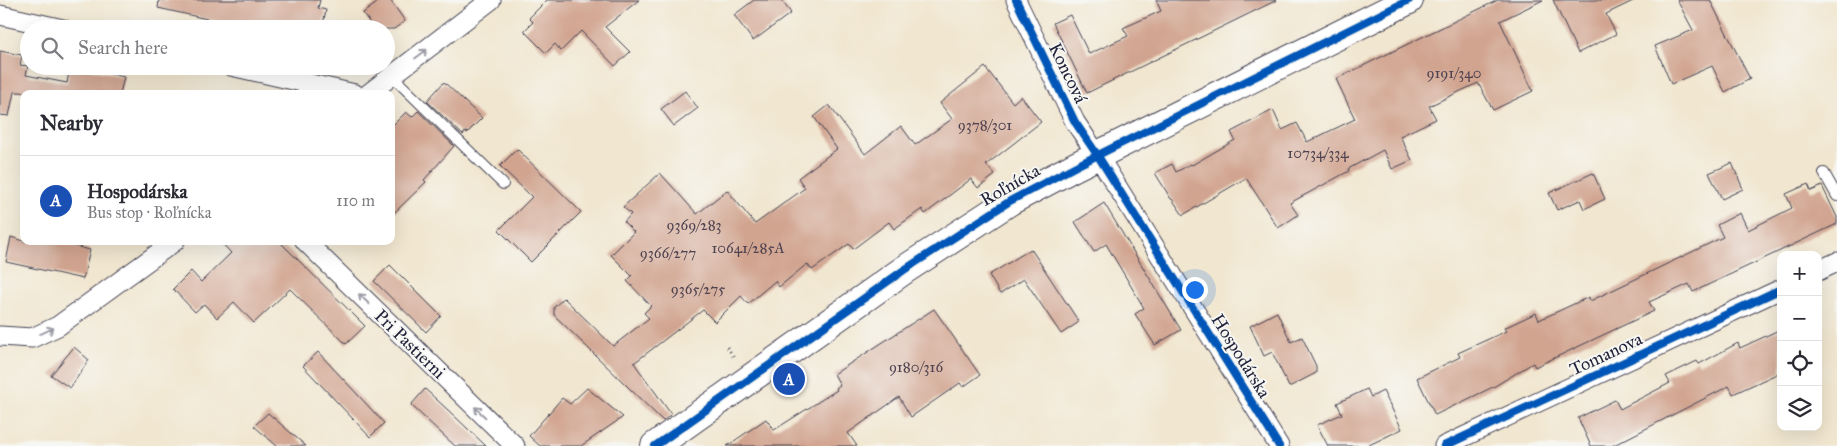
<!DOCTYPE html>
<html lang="en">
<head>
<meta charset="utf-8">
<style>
  body { margin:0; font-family:"IM FELL Great Primer",serif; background:#f2f2f3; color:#2b2b33 }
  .controls { position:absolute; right:15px; bottom:15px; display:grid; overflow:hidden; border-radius:10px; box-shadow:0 5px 20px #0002 }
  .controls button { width:45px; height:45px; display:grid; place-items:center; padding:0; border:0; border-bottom:1px solid #e1e1e2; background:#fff; color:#2b2b33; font:25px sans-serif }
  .you { position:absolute; left:1194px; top:289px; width:18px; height:18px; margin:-12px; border:4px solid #fff; border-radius:50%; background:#1a73e8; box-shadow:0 0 0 8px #1a73e833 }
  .badge { display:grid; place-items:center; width:32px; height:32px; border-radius:50%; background:#111827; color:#fff; font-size:16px; font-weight:700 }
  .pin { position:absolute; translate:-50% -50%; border:2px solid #fff; box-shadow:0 1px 5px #0006 }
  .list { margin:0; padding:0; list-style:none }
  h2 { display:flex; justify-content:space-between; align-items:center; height:65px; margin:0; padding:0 20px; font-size:21px }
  h2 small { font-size:16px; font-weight:400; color:#7c7c81 }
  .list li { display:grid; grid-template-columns:32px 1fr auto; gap:15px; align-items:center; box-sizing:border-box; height:90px; padding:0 20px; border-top:1px solid #e1e1e2 }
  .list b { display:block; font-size:19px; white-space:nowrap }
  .list p { margin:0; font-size:16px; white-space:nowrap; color:#7c7c81 }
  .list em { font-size:16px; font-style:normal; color:#7c7c81 }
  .icon { flex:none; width:28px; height:28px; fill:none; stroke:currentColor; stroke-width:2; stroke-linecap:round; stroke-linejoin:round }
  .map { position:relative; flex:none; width:1837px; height:446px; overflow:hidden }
  .search { position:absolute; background:#fff; box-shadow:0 5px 20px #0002; left:20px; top:20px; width:375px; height:55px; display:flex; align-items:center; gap:12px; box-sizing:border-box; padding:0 18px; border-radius:28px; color:#7c7c81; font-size:19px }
  .panel { position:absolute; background:#fff; box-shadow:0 5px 20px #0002; left:20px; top:90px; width:375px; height:155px; border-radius:10px }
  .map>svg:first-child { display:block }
  .building { fill:#d1a490 }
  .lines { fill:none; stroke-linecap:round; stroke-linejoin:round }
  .lane-casing { stroke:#413f51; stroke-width:12 }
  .street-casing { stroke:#413f51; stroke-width:21 }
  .secondary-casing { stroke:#413f51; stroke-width:30 }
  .path { stroke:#413f51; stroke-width:3; stroke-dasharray:1 4; stroke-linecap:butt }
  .lane { stroke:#fff; stroke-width:10 }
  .street { stroke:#fff; stroke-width:19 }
  .secondary { stroke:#fff; stroke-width:28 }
  .cycleway-casing { stroke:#f6f6f2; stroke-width:11 }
  .cycleway { stroke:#0057b8; stroke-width:8 }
  .oneway { stroke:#9c9ca7 }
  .labels { text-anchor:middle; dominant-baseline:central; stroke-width:4; stroke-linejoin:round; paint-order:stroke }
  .number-label { font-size:15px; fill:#4e4250 }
  .street-label { font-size:18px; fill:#22223b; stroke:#f6f6f2 }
</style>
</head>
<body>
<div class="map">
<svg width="1837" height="446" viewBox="0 0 1837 446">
  <rect width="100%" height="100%" fill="#f6f6f2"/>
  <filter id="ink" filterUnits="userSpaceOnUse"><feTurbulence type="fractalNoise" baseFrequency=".02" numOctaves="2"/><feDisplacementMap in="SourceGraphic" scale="10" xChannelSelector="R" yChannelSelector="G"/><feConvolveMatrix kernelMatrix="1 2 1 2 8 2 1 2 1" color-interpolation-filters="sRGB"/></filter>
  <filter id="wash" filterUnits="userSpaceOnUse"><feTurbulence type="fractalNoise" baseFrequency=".0096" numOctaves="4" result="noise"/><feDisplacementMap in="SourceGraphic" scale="20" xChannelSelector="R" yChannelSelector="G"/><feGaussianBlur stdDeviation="1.12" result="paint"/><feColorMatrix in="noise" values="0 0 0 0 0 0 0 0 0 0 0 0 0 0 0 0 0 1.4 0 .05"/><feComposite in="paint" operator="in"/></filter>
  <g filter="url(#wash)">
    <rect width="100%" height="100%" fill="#f1e6cf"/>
    <g id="blocks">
      <path class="building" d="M159,0H320L318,8L326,10L322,29H252L158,8Z
        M381,0H390L405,21L394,29H374L363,13Z
        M547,0H639L605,27L630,52L615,66L581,31L561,51L555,44L546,53L524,31L533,22L529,18Z
        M754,0H781L791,13L753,41L734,15Z
        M1156,0H1277L1087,93L1053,23L1070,15L1089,54L1128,36L1123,28L1161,11Z
        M1498,0H1543L1500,21L1533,91L1493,110L1478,83L1429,106L1436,119L1400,136L1412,160L1392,169L1383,150L1348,169L1349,171L1290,203L1298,215L1278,228L1246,178L1183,215L1172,199H1171L1155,173L1172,164L1176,172L1191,164L1192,165L1235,140L1231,132L1273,110L1282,130L1297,123L1307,142L1355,119L1336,79Z
        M1553,0H1635L1606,14L1616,34L1578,53Z
        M1677,0H1710L1750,79L1725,92L1712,66L1671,84L1655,46L1693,30Z
        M0,51L22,55L20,65L28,66L26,75L67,83L70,66H77L124,77L120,94L14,92L9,116L0,115Z
        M985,67L1013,103L1021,96L1041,122L986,165L995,175L978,188L971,179L925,214L922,209L894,229L889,222L853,249L849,244L812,270L807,264L779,287L775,281L748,304L741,296L715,322L703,310L634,363L671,414L663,421L554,315V307L564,298L613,346L649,318L644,313L651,306L627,281L632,276L611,255L634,232L624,222L631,214L623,207L660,173L697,214L727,190L755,224L805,188L798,178L837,149L814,117L829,105L865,154L901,126L915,145L952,119L940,103Z
        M444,82L482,118L467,133L465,132L463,135L427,101Z
        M685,91L698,108L674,126L661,109Z
        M418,111L454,146L424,180L426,182L391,216V127L406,112L412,117Z
        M517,149L581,212L531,262L499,230L532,197L500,166Z
        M1732,163L1743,189L1722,199L1709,173Z
        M1593,173L1605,199L1584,209L1580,200L1557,210L1549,193Z
        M1808,184L1811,191L1822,186L1837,217V224L1693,292L1689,284L1649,302L1654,311L1535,367L1533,363L1495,386L1435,415L1417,378L1460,357L1458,353L1506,331L1504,328L1536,313L1539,320L1589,297L1590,301L1723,237L1717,225L1740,213L1748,230L1792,208L1786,194Z
        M1104,203L1181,330L1155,345L1135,314L1144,308L1106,244L1094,252L1075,222Z
        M11,237L24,241H72L71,245L90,250L83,279L6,262Z
        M220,241H279L365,326L346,344L290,289L254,323L234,302L217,318L204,304L195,312L173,289L191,271L201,282L231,253Z
        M1031,249L1079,322L1061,334L1024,279L1000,294L989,275Z
        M390,265L441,316L426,332L374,281Z
        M934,309L980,375L963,387L960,383L911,417L899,397L848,433L857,446H727L766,419L774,430L837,390L836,388L840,385L834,374Z
        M1277,312L1291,342L1302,337L1316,366V373L1289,387L1272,352L1264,356L1250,326Z
        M1781,329V372L1733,394L1729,386L1612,446H1591L1578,418L1615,400L1620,409L1670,383L1666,376L1697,361L1699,364L1738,343L1740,348Z
        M74,347L89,360L70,388L51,375Z
        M318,352L384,423L370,437L303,366Z
        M587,388L623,417L581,446H540L529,436L562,398L570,404Z
        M425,389L448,410L486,446H455L411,405Z
        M1367,389L1371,397L1383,391L1402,429L1367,446H1328L1317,425L1342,414L1337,403Z
        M268,413L306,446H277L254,426Z"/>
    </g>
  </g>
  <g filter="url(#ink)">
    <use href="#blocks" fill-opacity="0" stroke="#413f51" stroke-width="1"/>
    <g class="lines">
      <g class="lane-casing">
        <path id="lane" d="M392,76L503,184
          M1824,173L1837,196"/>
      </g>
      <g class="street-casing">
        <path id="street" d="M1016,0L1075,122L1098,156L1279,446
          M0,15L63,29
          M231,66L355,94
          M368,94L491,0
          M305,241L515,446
          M1818,271L1837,262
          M0,336L32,338L58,326L175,241
          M1444,446L1781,289"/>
      </g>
      <g class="secondary-casing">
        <path id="secondary" d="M655,446L904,270L1010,201L1076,166L1409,0"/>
      </g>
      <path class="path" d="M727,347L735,359"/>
      <use href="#lane" class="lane"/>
      <use href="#street" class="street"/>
      <use href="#secondary" class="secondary"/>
      <g class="cycleway-casing">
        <path id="cycleway" d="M1016,0L1075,122L1098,156L1279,446
          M655,446L904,270L1010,201L1076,166L1409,0
          M1444,446L1781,289"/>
      </g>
      <use href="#cycleway" class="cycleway"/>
    </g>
    <defs><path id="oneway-shaft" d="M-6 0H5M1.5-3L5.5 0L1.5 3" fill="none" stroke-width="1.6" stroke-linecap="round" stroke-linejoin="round" transform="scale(1.25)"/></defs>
    <g class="oneway">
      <use href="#oneway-shaft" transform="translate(421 54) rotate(-37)"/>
      <use href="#oneway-shaft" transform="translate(364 299) rotate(-136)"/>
      <use href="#oneway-shaft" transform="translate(47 331) rotate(-24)"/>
      <use href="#oneway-shaft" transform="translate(480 412) rotate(-136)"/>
    </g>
  </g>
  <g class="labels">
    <g class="number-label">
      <text x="1454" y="73">9191/340</text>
      <text x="985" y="125">9378/301</text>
      <text x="1318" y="153">10734/334</text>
      <text x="694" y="225">9369/283</text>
      <text x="748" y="248">10641/285A</text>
      <text x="668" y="253">9366/277</text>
      <text x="698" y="289">9365/275</text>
      <text x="916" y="367">9180/316</text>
    </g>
    <g class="street-label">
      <text transform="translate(1068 73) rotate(64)">Koncová</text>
      <text transform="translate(1010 185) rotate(-30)">Roľnícka</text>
      <text transform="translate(410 344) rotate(44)">Pri Pastierni</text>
      <text transform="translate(1606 354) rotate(-25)">Tomanova</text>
      <text transform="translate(1241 356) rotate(58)">Hospodárska</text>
    </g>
  </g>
</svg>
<div class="controls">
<button>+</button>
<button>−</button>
<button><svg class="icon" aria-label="locate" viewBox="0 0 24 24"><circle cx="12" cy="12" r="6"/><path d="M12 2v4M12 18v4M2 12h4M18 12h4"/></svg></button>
<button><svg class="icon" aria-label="layers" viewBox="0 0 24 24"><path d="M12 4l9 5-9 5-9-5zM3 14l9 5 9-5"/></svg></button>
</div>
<div class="you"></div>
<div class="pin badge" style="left:789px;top:379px;background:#1a4fb4">A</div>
<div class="search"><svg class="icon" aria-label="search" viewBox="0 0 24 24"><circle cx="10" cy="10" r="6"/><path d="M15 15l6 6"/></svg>Search here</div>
<section class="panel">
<h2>Nearby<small></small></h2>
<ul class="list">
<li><span class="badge" style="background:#1a4fb4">A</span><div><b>Hospodárska</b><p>Bus stop · Roľnícka</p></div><em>110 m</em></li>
</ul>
</section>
</div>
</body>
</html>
